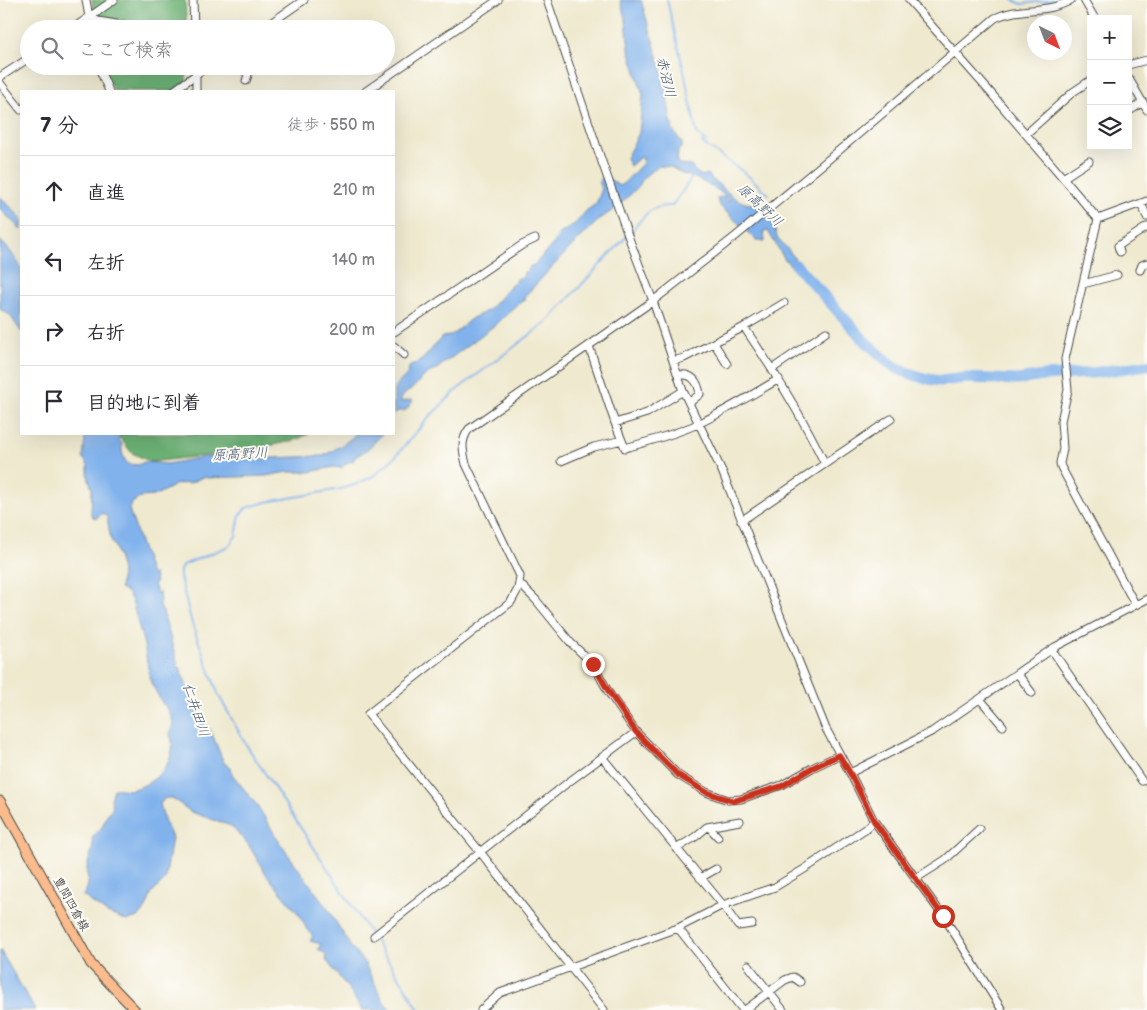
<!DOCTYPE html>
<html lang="ja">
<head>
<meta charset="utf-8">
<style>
  body { margin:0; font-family:"Balsamiq Sans","Klee One",sans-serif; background:#f7f7f7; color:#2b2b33 }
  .controls { position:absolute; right:15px; top:15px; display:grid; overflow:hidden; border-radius:0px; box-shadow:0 5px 20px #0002 }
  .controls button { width:45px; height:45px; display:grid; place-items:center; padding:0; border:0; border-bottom:1px solid #e1e1e2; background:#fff; color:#2b2b33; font:25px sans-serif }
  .compass { position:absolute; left:1027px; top:15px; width:45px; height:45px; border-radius:50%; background:#fff; box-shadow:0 5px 20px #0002; rotate:138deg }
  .stop { position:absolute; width:15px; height:15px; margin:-11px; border:4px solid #c8321e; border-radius:50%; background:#fff }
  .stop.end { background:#c8321e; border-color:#fff; box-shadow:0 1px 5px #0008 }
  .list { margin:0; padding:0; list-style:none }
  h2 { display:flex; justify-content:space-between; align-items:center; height:65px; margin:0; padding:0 20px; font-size:21px }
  h2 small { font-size:16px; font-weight:400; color:#7c7c81 }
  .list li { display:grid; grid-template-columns:32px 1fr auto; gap:15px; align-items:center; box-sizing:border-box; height:70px; padding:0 20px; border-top:1px solid #e1e1e2 }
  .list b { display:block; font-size:19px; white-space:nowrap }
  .list em { font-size:16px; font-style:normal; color:#7c7c81 }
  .icon { flex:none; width:28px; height:28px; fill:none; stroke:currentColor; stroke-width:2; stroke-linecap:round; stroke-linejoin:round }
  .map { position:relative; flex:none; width:1147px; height:1010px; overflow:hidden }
  .search { position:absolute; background:#fff; box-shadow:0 5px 20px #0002; left:20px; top:20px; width:375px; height:55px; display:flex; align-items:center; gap:12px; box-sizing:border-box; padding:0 18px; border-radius:28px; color:#7c7c81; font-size:19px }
  .panel { position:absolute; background:#fff; box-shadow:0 5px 20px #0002; left:20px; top:90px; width:375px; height:345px; border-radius:0px }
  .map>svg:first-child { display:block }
  .forest { fill:#6cb175; stroke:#4c6e50 }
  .water { fill:#81b2ec; stroke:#566e8c }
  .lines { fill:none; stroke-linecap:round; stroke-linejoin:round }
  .stream { stroke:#81b2ec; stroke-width:2 }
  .river { stroke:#81b2ec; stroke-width:11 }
  .minor-casing { stroke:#484844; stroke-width:9 }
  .major-casing { stroke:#484844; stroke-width:11 }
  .minor { stroke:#fff; stroke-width:7 }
  .major { stroke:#fbbb8d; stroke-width:9 }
  .route { stroke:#c8321e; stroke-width:6 }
  .labels { text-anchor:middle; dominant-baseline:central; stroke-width:4; stroke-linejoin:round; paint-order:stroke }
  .street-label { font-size:12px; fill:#2b2b2b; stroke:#fdfcf7 }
  .water-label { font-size:14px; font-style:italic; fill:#495a6f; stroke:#fdfcf7 }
</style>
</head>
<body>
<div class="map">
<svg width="1147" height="1010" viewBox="0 0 1147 1010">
  <rect width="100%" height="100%" fill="#fdfcf7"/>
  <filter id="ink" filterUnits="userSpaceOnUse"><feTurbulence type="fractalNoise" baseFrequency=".02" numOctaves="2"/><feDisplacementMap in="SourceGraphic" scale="10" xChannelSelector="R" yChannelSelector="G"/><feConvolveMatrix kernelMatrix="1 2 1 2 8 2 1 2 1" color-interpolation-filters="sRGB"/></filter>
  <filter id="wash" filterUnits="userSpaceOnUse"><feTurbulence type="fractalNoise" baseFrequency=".0096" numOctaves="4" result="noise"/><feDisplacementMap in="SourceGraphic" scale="20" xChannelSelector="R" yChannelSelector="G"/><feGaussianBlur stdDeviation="1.12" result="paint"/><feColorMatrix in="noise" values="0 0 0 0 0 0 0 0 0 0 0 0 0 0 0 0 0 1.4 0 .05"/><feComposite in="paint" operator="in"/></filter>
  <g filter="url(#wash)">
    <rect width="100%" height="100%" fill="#efe9cf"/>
    <path class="forest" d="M92,0H185L187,29H94Z
      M101,66H187L186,91H114Z
      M117,434H309L293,441L237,452L151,462L132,453Z"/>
    <path class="water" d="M620,0H641L663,75L671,121L673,125L672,129L682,143V147L678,151L677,162L680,165L691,166L695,171L702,176L708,174L710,176V178C726,188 735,205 755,204L773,222L777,237L791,253L799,266L813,280L794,268L785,260L768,231L765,230L764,231L765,242L761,240H756L721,207L718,203L717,198L721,197L728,201L730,199L725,197L718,190L695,178L682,174L671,167L659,166L646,175L637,188L616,208L600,219L570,248L525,296L524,300L514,307L499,322L435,370C423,375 422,379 414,387C409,391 404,394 401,398L402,402L411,400L413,401L405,411H398L394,414V388L408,373L409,367L423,359L442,337C455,337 461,326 471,319C475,316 480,315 485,312C491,309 503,295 506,289H510V285L514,284L518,278H523L524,272L528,271L530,266L534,265L555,242L558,235L576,223L587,210L596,204L602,189L599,181L604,175L619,186L624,183L643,163V157L639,158L630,166L626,158L639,133L643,95L629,49L626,21Z
      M0,196L21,218V230L0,209Z
      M0,240L11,252L21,267V332L10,315L0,309Z
      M83,434H120L119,440L122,444C121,452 123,458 128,464L138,465L144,462L167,464L205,457L234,456L247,459L319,456H323C330,452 352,440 355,434H382C375,442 366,452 356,456L353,461L348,462L341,468L334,467L310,472H288L266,476L208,478L203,477L190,483L177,484L154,496L141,497L132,503L129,509L151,575L154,574L156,582L154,584L157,593L160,592L159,596L160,600L159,605L163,612L177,661L199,717L204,725L210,729L224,763L231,767L232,774L259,808L280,843L330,912L351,947L364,962L384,1002L391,1010H362L348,988L326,960V954L318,949L321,944L310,941L313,936L307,930L301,917L266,874L248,844L231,826L191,812L172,798H165L160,804L164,819L172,838L166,875L165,880L152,893L145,910L140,916L127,921L107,913L83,896C84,893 87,889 88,885C89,880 86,874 87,869C88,858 95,849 92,838C95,834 101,830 103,825C106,817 106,813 113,808L111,799L114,789C120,788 129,791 133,789C139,787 146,785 151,781C165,772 178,751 170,735L173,722L168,709L163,704L151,683L144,645L132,601L127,592L120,589L122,571L116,549L111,540L107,517L103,513L95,519L91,515L92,489L88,476V465L83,458L85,440Z
      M0,950L35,1010H0Z"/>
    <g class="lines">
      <path class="stream" d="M667,0L684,71L696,130L698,135L707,142
        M1013,0L1022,4L1054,0
        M704,140L702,143L745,173L768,194
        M630,233C644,216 649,205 672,206L693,176
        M419,1010L404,985L245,743L219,696L192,624L180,577V570L183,565L229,546L236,536L240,515L246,508L266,502L341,489L357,484L375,475L395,457L430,416L458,389L546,323L627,236"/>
      <path class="river" d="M796,265L863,339L889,363L900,370L923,378L940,381L966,378L1017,380L1044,376L1092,373L1147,365"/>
    </g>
  </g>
  <g filter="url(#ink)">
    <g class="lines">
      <g class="minor-casing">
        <path id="minor" d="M86,0L89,17L98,21L148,29
          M193,0L194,29
          M547,0L602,162L630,241L653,301L683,391L722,471L826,729L850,773
          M909,0L990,92L1098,219
          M1084,0L1095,19
          M72,29L114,0
          M262,29L304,0
          M1128,65L1147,60
          M98,66L109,91
          M196,66V91
          M241,66L248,75L246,81
          M261,66L262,69
          M0,77L29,58
          M1128,77L1147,110
          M0,83L21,110
          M173,91L208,66
          M366,91L498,0
          M1128,112L1143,102
          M1026,134L1073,92L1091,80
          M1063,178L1089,161
          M1141,203L1147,217
          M1120,252L1118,246L1147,227
          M1140,270L1142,265L1147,263
          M1083,284L1117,275
          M744,327C774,371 802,416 825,464
          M394,332L522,245L535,239
          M714,343L727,364
          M394,346L404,355
          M589,346L615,423L625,448C651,441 676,434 700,423C727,410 753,394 779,379
          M673,361L684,358L744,327L784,303
          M772,369L826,332
          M678,375C692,373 698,381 700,394L689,403
          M615,423L647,413L683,391
          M561,461L594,447L622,440
          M741,521L891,419
          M519,583L536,600L571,643L593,664L609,693L636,732L678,775L706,792L728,800L741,799L782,785L812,768L839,755
          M1135,604L1061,467L1060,463L1063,449L1061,421L1068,390L1065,359L1098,219L1147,201
          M1052,650L1142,781
          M1017,673L1032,693
          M980,699L1003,726
          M602,757L723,905L738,926L752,924
          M874,821L946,920L1002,1010
          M709,827L718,837
          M676,849L695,837L707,827L740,821
          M700,878L716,869
          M915,879L945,860L979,829
          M678,928L743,1010
          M374,936L566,784L636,732
          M748,965L783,1010
          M481,1010L500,993L678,928L723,905L775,887L806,868L868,827L874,821L850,773L933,731L1055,647L1147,599
          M604,1010L481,853L368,714L511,602L518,589L520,576L466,464C463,451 460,441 469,429L653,301L736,236L823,164L995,18C1019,6 1048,14 1071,0
          M745,1010L785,980L793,977L800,982"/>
      </g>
      <g class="major-casing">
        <path id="major" d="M0,801L91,964L135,1010"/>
      </g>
      <use href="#minor" class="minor"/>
      <use href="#major" class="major"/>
    </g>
  </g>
  <g class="lines" filter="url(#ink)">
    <path class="route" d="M593,664L609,692L636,732L656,753L678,775L706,792L720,797L734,801L782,786L812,768L839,755L850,773L874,821L943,916"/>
  </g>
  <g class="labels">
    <g class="street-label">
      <text transform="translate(71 904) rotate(61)">豊間四倉線</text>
    </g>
    <g class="water-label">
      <text transform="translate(666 77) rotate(77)">赤沼川</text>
      <text transform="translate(760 205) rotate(43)">原高野川</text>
      <text transform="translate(240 454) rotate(-3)">原高野川</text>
      <text transform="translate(196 710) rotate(71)">仁井田川</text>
    </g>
  </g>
</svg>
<div class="controls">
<button>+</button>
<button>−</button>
<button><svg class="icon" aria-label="layers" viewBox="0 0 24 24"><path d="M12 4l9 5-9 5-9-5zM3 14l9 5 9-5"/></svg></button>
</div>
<svg class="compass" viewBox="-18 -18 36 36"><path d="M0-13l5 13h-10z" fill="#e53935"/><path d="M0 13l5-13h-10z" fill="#7c7c81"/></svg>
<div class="stop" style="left:943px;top:916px"></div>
<div class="stop end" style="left:593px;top:664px"></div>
<div class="search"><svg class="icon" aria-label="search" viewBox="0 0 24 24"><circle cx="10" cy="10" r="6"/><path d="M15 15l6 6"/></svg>ここで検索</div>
<section class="panel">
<h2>7 分<small>徒歩 · 550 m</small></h2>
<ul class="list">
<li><svg class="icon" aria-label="ahead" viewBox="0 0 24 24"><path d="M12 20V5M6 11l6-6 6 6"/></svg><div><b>直進</b></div><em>210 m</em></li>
<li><svg class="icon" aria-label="left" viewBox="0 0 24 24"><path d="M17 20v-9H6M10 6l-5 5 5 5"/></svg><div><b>左折</b></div><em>140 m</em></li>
<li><svg class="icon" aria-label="right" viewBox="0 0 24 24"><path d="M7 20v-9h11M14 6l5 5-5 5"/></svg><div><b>右折</b></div><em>200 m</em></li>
<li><svg class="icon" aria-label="arrive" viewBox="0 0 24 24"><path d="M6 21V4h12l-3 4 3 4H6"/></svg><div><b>目的地に到着</b></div></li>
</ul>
</section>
</div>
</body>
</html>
